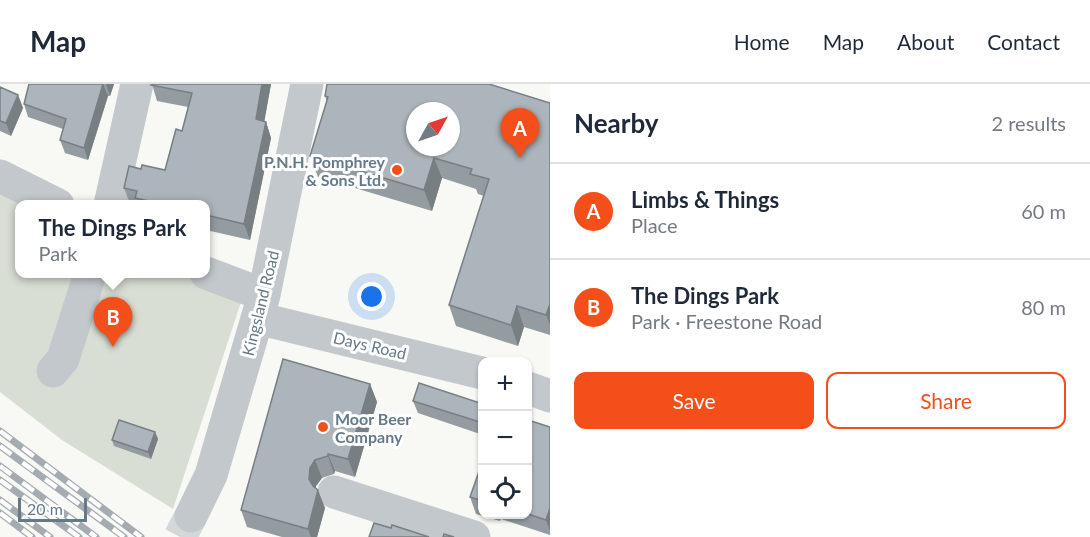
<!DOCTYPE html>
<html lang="en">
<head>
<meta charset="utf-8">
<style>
  body { margin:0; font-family:Lato,sans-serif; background:#f6f6f7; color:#1f2937 }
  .controls { position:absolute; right:18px; bottom:18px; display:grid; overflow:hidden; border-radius:12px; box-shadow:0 2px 4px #0004 }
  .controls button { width:54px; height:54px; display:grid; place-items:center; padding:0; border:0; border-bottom:2px solid #e0e1e3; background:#fff; color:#1f2937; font:30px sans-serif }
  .compass { position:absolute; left:406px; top:18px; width:54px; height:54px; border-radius:50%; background:#fff; box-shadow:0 2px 4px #0004; rotate:50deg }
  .scale { position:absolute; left:18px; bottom:15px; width:69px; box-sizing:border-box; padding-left:6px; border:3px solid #657989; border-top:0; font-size:16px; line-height:21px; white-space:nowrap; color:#657989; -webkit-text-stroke:4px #fff; paint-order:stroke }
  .you { position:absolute; left:372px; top:213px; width:21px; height:21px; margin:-15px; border:4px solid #fff; border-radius:50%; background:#1a73e8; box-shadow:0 0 0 9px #1a73e833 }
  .badge { display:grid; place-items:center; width:39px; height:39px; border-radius:50%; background:#f44f1a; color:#fff; font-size:20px; font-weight:700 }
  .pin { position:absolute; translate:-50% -50px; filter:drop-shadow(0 2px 3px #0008) }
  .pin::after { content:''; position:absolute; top:32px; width:21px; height:18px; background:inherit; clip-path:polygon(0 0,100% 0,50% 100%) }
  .popup { position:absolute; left:15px; top:116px; width:195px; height:78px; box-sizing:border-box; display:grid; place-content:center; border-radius:12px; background:#fff; filter:drop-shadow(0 2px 4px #0005); font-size:20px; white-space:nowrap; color:#747a83 }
  .popup b { font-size:22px; color:#1f2937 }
  .popup::after { content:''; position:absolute; left:50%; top:100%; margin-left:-12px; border:12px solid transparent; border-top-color:#fff }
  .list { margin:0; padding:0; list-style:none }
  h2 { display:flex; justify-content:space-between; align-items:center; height:78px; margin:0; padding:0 24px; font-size:26px }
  h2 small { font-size:20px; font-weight:400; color:#747a83 }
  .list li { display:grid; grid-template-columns:39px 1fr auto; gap:18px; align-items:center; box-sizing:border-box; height:96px; padding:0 24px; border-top:2px solid #e0e1e3 }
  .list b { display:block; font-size:22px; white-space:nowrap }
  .list p { margin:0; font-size:20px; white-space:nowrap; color:#747a83 }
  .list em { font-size:20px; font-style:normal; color:#747a83 }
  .actions { display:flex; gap:12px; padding:18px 24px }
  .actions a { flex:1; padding:14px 0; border:2px solid #f44f1a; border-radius:12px; text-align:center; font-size:21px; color:#f44f1a }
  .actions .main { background:#f44f1a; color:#fff }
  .icon { flex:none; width:33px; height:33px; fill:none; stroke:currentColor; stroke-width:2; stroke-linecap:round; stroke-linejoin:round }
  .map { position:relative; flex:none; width:550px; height:453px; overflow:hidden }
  header { display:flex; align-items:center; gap:36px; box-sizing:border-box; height:84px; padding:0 30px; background:#fff; border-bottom:2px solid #e0e1e3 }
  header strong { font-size:28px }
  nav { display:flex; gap:33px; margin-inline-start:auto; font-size:21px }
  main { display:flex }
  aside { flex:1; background:#fff }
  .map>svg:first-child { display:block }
  .green { fill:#d8ded4 }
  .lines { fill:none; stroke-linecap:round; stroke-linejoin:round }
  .minor-tunnel { stroke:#d3d9da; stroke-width:33; stroke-dasharray:33 16; stroke-linecap:butt }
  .minor { stroke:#c3c8cc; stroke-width:33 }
  .rail-casing { stroke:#a4abb1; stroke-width:7 }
  .rail { stroke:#fff; stroke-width:4.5; stroke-dasharray:14; stroke-linecap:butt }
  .wall { fill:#949ca1 }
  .shaded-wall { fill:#787f83 }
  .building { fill:#acb5bb; stroke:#787f83; stroke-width:1.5; fill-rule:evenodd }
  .poi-dot { fill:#f44f1a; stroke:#fff; stroke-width:2 }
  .labels { text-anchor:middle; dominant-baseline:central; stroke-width:6; stroke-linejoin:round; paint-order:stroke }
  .poi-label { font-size:16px; font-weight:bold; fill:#657989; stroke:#fff; text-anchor:end }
  .street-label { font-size:16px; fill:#657989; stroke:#fff }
</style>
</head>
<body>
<header>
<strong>Map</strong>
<nav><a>Home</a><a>Map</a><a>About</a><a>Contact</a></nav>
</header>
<main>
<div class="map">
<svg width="550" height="453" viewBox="0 0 550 453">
  <rect width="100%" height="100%" fill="#f8f9f5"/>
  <path class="green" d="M0,105L34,120L20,121V190H182L241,218L173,425L62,356L0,308Z"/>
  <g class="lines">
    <path class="minor-tunnel" d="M180,453L191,432"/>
    <path class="minor" d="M0,92L58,121
      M110,121L137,0
      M206,189L264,211
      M257,234L482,289
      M53,287L63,275L90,190
      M528,304L550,312
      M334,408L474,453
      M191,432L211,391L264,211L307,0"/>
    <g class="rail-casing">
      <path id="rail" d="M0,347L141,453
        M0,362L124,453
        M0,382L96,453
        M0,396L79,453
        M0,416L50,453
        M0,429L32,453"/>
    </g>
    <use href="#rail" class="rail"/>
  </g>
  <path class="wall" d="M29,0H114L110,12H108L88,76L65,69L60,56L63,45L28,33L24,20Z
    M152,0H271L264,37L266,38L271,54L250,156L206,146V120H130L124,104L141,85L165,86L182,47L188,23L157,17Z
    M0,3L18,11L23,24L11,52L0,47Z
    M325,12L550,19V251L524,243L518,262L456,242L449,221L484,112L478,110L476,105L442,94L432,127L318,93L310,72L327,18Z
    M370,300L377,318L355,393L335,387L334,390L322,394L316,402V405L325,424L317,453H282L247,443L241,426Z
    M413,317L483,320V351L418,329Z
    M528,336L550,343V451L501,435L500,437L476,430L470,413L483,376V430H528Z
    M155,348L158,355L151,375L114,362L112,356Z"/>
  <path class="shaded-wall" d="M103,0L108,12L88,76L84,64Z
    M106,0H114L110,12Z
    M262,0H271L262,51L256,35Z
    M18,11L23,24L11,52L6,39Z
    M266,38L271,54L250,156L244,140Z
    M434,74L442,94L432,127L424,106Z
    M550,220V241L546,231Z
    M517,222L524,243L518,262L511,241Z
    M370,300L377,318L355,393L348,375Z
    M155,348L158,355L151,375L148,368Z
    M328,370L335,387L334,390L328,372Z
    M315,376L322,394L316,402V413L309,395L310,384Z
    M318,406L325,424L317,453H311L308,445Z
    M550,424V447L546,436Z"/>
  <path class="building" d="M29,0H103L84,64L60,56L66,35L24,20Z
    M152,0H262L256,35L266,38L244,140L206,131V120H162L135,114L137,107L124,104L129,82L141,85L142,81L165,86L176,45L182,47L192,9L151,1Z
    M327,0H489L550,19V220L546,231L517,222L511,241L449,221L489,95L470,90L472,85L434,74L424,106L310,72L328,13L325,12ZM415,27H451V63H415Z
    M0,3L18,11L6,39L0,37Z
    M283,275L370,300L348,375L328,370V372L315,376L310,384L309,395L313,402L318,406L308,445L241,426Z
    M419,299L483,320V339L413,317Z
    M119,336L155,348L148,368L112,356Z
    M528,336L550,343V424L546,436L528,430Z
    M483,376V417L470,413Z
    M374,439L391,444L392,441L429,453H369Z
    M444,450L454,453H443Z"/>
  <g class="poi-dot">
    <circle cx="397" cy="86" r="6"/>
    <circle cx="323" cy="343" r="6"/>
  </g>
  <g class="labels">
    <g class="poi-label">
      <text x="385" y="77">P.N.H. Pomphrey<tspan x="385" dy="18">&amp; Sons Ltd.</tspan></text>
      <text x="335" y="334" text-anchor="start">Moor Beer<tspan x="335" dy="18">Company</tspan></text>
    </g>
    <g class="street-label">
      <text transform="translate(260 219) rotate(-76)">Kingsland Road</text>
      <text transform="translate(370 261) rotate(13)">Days Road</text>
    </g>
  </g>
</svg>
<div class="controls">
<button>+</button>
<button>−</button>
<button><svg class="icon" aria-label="locate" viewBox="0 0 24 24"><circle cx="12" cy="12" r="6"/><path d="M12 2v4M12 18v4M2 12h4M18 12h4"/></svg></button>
</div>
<svg class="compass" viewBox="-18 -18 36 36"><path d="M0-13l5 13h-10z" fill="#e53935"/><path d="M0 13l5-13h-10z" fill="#747a83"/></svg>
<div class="scale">20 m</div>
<div class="you"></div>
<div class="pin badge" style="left:520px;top:74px">A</div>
<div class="pin badge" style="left:113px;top:263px">B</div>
<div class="popup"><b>The Dings Park</b>Park</div>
</div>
<aside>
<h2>Nearby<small>2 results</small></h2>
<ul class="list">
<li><span class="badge">A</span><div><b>Limbs &amp; Things</b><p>Place</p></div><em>60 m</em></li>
<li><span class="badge">B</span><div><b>The Dings Park</b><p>Park · Freestone Road</p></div><em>80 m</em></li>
</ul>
<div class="actions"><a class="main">Save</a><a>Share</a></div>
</aside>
</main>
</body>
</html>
